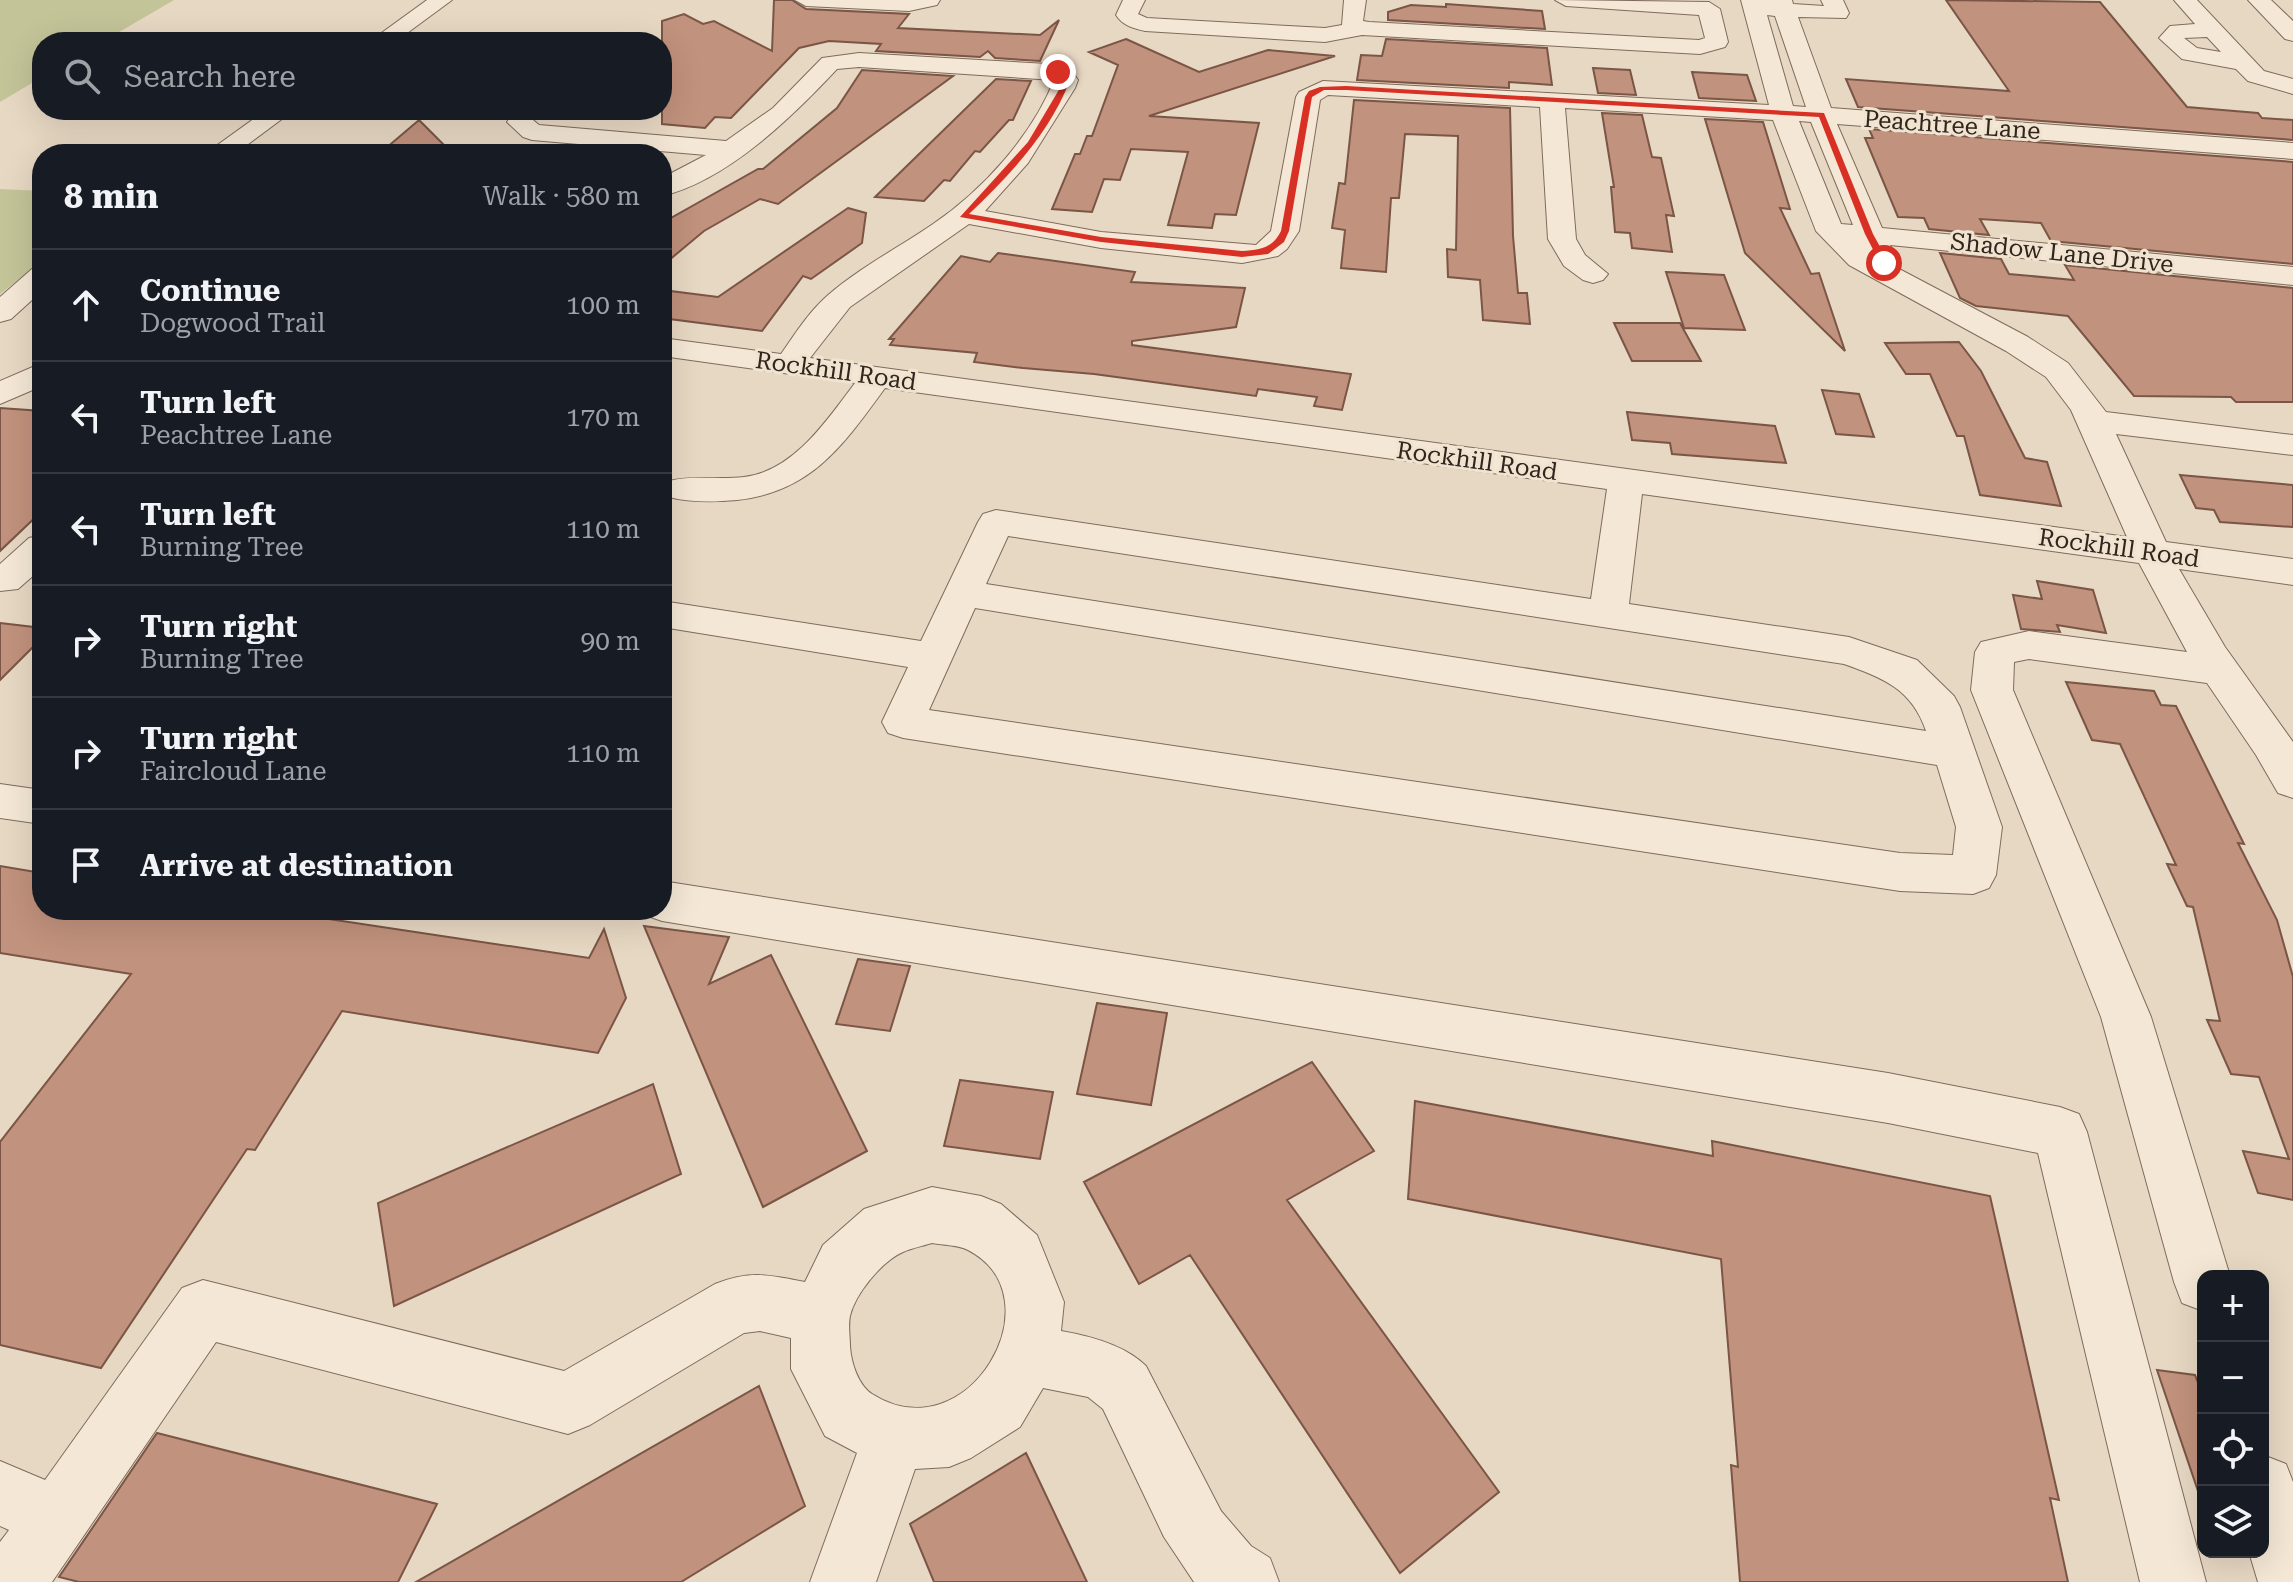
<!DOCTYPE html>
<html lang="en">
<head>
<meta charset="utf-8">
<style>
  body { margin:0; font-family:"Roboto Serif",serif; background:#20242c; color:#f1f3f6 }
  .controls { position:absolute; right:24px; bottom:24px; display:grid; overflow:hidden; border-radius:16px; box-shadow:0 8px 32px #0002 }
  .controls button { width:72px; height:72px; display:grid; place-items:center; padding:0; border:0; border-bottom:2px solid #363941; background:#171b24; color:#f1f3f6; font:40px sans-serif }
  .stop { position:absolute; width:24px; height:24px; margin:-18px; border:6px solid #d93025; border-radius:50%; background:#fff }
  .stop.end { background:#d93025; border-color:#fff; box-shadow:0 2px 8px #0008 }
  .list { margin:0; padding:0; list-style:none }
  h2 { display:flex; justify-content:space-between; align-items:center; height:104px; margin:0; padding:0 32px; font-size:34px }
  h2 small { font-size:26px; font-weight:400; color:#9ea1a6 }
  .list li { display:grid; grid-template-columns:52px 1fr auto; gap:24px; align-items:center; box-sizing:border-box; height:112px; padding:0 32px; border-top:2px solid #363941 }
  .list b { display:block; font-size:30px; white-space:nowrap }
  .list p { margin:0; font-size:26px; white-space:nowrap; color:#9ea1a6 }
  .list em { font-size:26px; font-style:normal; color:#9ea1a6 }
  .icon { flex:none; width:44px; height:44px; fill:none; stroke:currentColor; stroke-width:2; stroke-linecap:round; stroke-linejoin:round }
  .map { position:relative; flex:none; width:2293px; height:1582px; overflow:hidden }
  .search { position:absolute; background:#171b24; box-shadow:0 8px 32px #0002; left:32px; top:32px; width:640px; height:88px; display:flex; align-items:center; gap:20px; box-sizing:border-box; padding:0 28px; border-radius:32px; color:#9ea1a6; font-size:30px }
  .panel { position:absolute; background:#171b24; box-shadow:0 8px 32px #0002; left:32px; top:144px; width:640px; height:776px; border-radius:32px }
  .map>svg:first-child { display:block }
  .green { fill:#c3c498 }
  .building { fill:#c1927d; stroke:#7b5545; stroke-width:2 }
  .lines { fill:none; stroke-linecap:round; stroke-linejoin:round }
  .minor-casing { stroke:#7f6b5c; stroke-width:2 }
  .minor { fill:#f4e7d5; fill-rule:evenodd }
  .route { fill:#d93025 }
  .labels { text-anchor:middle; dominant-baseline:central; stroke-width:6; stroke-linejoin:round; paint-order:stroke }
  .far-street-label { font-size:24px; fill:#31251e; stroke:#f0e4d1 }
</style>
</head>
<body>
<div class="map">
<svg width="2293" height="1582" viewBox="0 0 2293 1582">
  <rect width="100%" height="100%" fill="#e7d8c3"/>
  <path class="green" d="M0,0H174L102,42H42V77L0,102Z
    M0,189L42,191V261L0,294Z"/>
  <path class="building" d="M774,0H792L806,9L909,14L898,28L1040,35L1059,20L1040,61L995,58L988,51L980,57L876,51L881,44L829,41L799,48L731,118L715,117L705,128L662,124V21L684,14L703,24L714,21L772,51Z
    M1946,0L2100,2L2187,107L2258,113L2262,118L2293,120V140L1858,107L1846,79L2009,91Z
    M1446,4L1542,11L1545,29L1388,20V12L1411,5L1446,7Z
    M1126,39L1199,72L1268,50L1335,56L1149,116L1259,123L1236,215L1215,214L1212,228L1168,225L1188,152L1131,149L1120,180L1104,179L1092,212L1052,209L1075,154H1080L1087,136H1092L1118,65L1089,52Z
    M1386,39L1547,48L1552,85L1509,82V88L1357,80L1361,55L1382,56Z
    M1593,68L1630,70L1636,95L1598,93Z
    M862,70L953,76L778,204L760,199L704,231L662,266V223L758,169H763L837,108Z
    M1692,72L1747,75L1756,101L1699,98Z
    M996,79L1031,81L1013,120H1009L980,152L975,151L950,181L944,180L924,201L875,197Z
    M1354,100L1510,108L1513,236L1518,293H1527L1530,324L1483,320L1480,280L1448,277L1447,249L1456,250L1458,136L1405,134L1399,198H1391L1386,272L1341,268L1345,230L1332,228L1339,183L1345,184Z
    M1602,113L1642,115L1652,157L1661,158L1674,216L1666,215L1672,252L1632,248L1630,233L1615,232L1611,187H1614Z
    M1705,119L1763,122L1790,209L1780,208L1811,274L1819,273L1845,351L1745,253Z
    M419,120L453,154H379Z
    M1869,129L2293,162V264L2051,241L2041,223L1980,219L1989,235L1929,229L1924,218L1898,217L1865,138H1873Z
    M848,208L866,213L862,243L811,279L803,276L762,331L662,318V290L718,297Z
    M998,253L1135,272L1131,282L1245,288L1236,327L1132,341V345L1351,374L1342,410L1314,406L1317,397L1258,389L1256,396L1094,374L1023,368L974,362L977,353L890,345L894,339H889L961,256L990,262Z
    M1940,253L2001,259L2009,274L2074,280L2065,265L2293,288V402H2236L2231,397L2134,396L2068,316L1976,306L1960,298Z
    M1666,272L1724,275L1745,330L1684,328Z
    M1614,323H1680L1701,361H1632Z
    M1959,342L1981,371L2025,458L2047,462L2061,506L1980,495L1964,436H1957L1930,374H1906L1885,343Z
    M1822,390L1859,394L1874,437L1836,434Z
    M0,408L42,411V511L0,551Z
    M1627,412L1775,426L1786,463L1672,454L1670,443L1632,440Z
    M2180,475L2293,485V527L2220,522L2214,510L2196,508Z
    M2037,581L2093,590L2106,633L2057,625L2060,632L2021,629L2013,595L2042,599Z
    M0,623L42,628V638L0,680Z
    M2066,682L2154,691L2161,705L2176,706L2244,844L2238,843L2277,920L2293,977V1200L2258,1193L2243,1151L2289,1159L2259,1077L2231,1074L2207,1020L2220,1021L2193,907L2187,906L2167,864L2176,865L2120,744L2092,740Z
    M0,866L42,873V910H269L589,958L604,929L626,998L598,1053L342,1011L255,1150L247,1149L101,1368L0,1345V1142L131,974L0,953Z
    M644,926L729,937L709,984L771,955L867,1151L763,1207Z
    M858,959L910,966L890,1031L836,1024Z
    M1097,1003L1167,1013L1151,1105L1077,1094Z
    M1312,1062L1374,1151L1287,1200L1499,1492L1400,1573L1190,1255L1139,1284L1084,1182Z
    M960,1080L1053,1092L1040,1159L944,1146Z
    M653,1084L681,1174L394,1306L378,1203Z
    M1415,1101L1713,1156L1712,1141L1990,1196L2059,1500L2050,1498L2068,1582H1740L1731,1465L1738,1467L1721,1259L1408,1199Z
    M2157,1370L2195,1375L2203,1396V1490L2198,1491Z
    M759,1386L805,1506L681,1582H416Z
    M157,1433L437,1504L398,1582H79L59,1577Z
    M1026,1453L1087,1582H934L910,1524Z"/>
  <g class="lines">
    <g class="minor-casing">
      <path id="minor" d="M427,0H452L395,42H369Z
        M795,0H940L937,5L909,11L806,6Z
        M1123,0H1145L1138,14L1147,18L1325,28L1342,25L1344,0H1366L1363,21L1369,22L1699,40L1705,38L1699,15L1566,6L1555,0L1709,2L1720,9L1728,42L1725,47L1700,54L1362,35L1325,42L1145,31C1133,28 1123,26 1116,15Z
        M1741,0H1792L1793,4L1824,6L1821,0H1843L1849,13L1846,18L1798,17L1831,108L2293,143V159L1837,124L1882,228L2293,267V285L1890,245L1894,255L1886,262L2028,337L2068,363L2106,412L2293,435V455L2116,434L2166,542L2293,559V585L2179,569L2225,647L2293,742V798L2278,793L2256,755L2207,683L2029,659L2014,662L2013,690L2151,1017L2230,1276H2203V1311L2182,1303L2174,1282L2101,1017L1971,690L1975,652L1981,642L2029,631L2187,652L2139,563L1642,494L1629,604L1849,637L1917,660L1954,696L1960,707L2002,827L1996,875L1989,888L1973,894L1900,891L903,738L888,733L882,722L908,667L662,627V601L921,641L978,522L983,514L996,510L1591,599L1607,489L885,388C844,444 812,492 737,500C715,502 692,503 669,497L664,489L669,481C693,475 719,480 744,477C794,471 827,420 855,383L662,356V338L781,354C795,334 808,313 827,296C859,268 898,248 933,224C982,191 1032,136 1054,80L859,67L837,69C792,117 728,180 662,196V178L706,155L532,140L523,137L507,122L515,110H539L533,120L539,125L726,141L773,108L822,58L859,53L1048,64L1071,70L1078,80L1075,88L1028,163L985,211L1101,232L1256,245L1271,231L1296,97L1299,92L1323,81L1769,105ZM1767,15L1775,16L1806,107L1793,106ZM1328,95L1540,107L1548,239L1564,266L1583,280L1593,283L1603,280L1608,274L1585,255L1576,239L1565,108L1773,120L1816,231L1849,265L2006,351L2046,377L2071,410L2127,537L810,358L850,307L969,224L1101,248L1242,263L1278,256L1287,249L1299,231L1320,100ZM1799,121L1811,122L1853,225L1841,224ZM1008,536L1844,664C1883,678 1912,689 1926,731L986,584ZM975,608L1937,765L1956,827L1953,855L1900,853L929,710Z
        M2174,0H2197L2264,71L2293,79V94L2248,81L2236,69L2182,59L2159,38L2170,26L2195,24ZM2207,37L2221,52L2197,48L2184,38Z
        M2248,0H2271L2293,21V41L2285,39Z
        M266,110H294L235,154H205Z
        M42,266V291L11,319L0,322V297L32,269Z
        M42,363V386L0,404V381Z
        M42,535V568L18,589L0,591V564L29,538Z
        M0,784L42,790V824L0,818Z
        M662,881L1888,1073L2060,1107L2079,1114L2087,1132L2206,1582H2140L2038,1153L1888,1123L662,921L645,915L643,910H662Z
        M932,1187L981,1196L1001,1204L1037,1235L1064,1302L1061,1331C1090,1336 1125,1345 1146,1366L1221,1511L1251,1546L1270,1558L1279,1582H1194L1164,1537L1103,1409L1088,1397L1043,1388L1020,1427L971,1458L949,1467L915,1469L876,1582H810L857,1453L825,1436L791,1369V1338L760,1331L744,1333L590,1425L568,1434L216,1342L52,1582H0V1542L9,1530L0,1526V1461L45,1480L182,1288L203,1280L564,1371L715,1284C751,1270 769,1275 805,1282L823,1245L864,1209ZM932,1243C943,1245 958,1245 968,1250C1059,1297 968,1455 872,1394C858,1385 851,1362 850,1346C850,1337 848,1325 850,1316C855,1294 882,1261 903,1252C912,1248 923,1246 932,1243Z
        M2263,1455L2286,1464L2293,1482V1582H2258L2249,1552H2263Z"/>
    </g>
    <use href="#minor" class="minor"/>
  </g>
  <path class="route" d="M1056,71H1060L1070,80C1050,133 1009,176 969,214L1101,237L1242,251C1260,250 1273,248 1281,231L1305,97L1309,91L1320,87L1346,86L1824,113L1873,234L1889,263L1881,265L1865,234L1819,117L1346,90H1324L1312,97L1289,231L1284,242L1268,254L1242,257L1101,242L960,217L1028,142L1060,88L1062,80Z"/>
  <g class="labels">
    <g class="far-street-label">
      <text transform="translate(1952 125) rotate(4)">Peachtree Lane</text>
      <text transform="translate(2062 253) rotate(6)">Shadow Lane Drive</text>
      <text transform="translate(836 371) rotate(8)">Rockhill Road</text>
      <text transform="translate(1477 461) rotate(8)">Rockhill Road</text>
      <text transform="translate(2119 548) rotate(8)">Rockhill Road</text>
    </g>
  </g>
</svg>
<div class="controls">
<button>+</button>
<button>−</button>
<button><svg class="icon" aria-label="locate" viewBox="0 0 24 24"><circle cx="12" cy="12" r="6"/><path d="M12 2v4M12 18v4M2 12h4M18 12h4"/></svg></button>
<button><svg class="icon" aria-label="layers" viewBox="0 0 24 24"><path d="M12 4l9 5-9 5-9-5zM3 14l9 5 9-5"/></svg></button>
</div>
<div class="stop" style="left:1884px;top:263px"></div>
<div class="stop end" style="left:1058px;top:72px"></div>
<div class="search"><svg class="icon" aria-label="search" viewBox="0 0 24 24"><circle cx="10" cy="10" r="6"/><path d="M15 15l6 6"/></svg>Search here</div>
<section class="panel">
<h2>8 min<small>Walk · 580 m</small></h2>
<ul class="list">
<li><svg class="icon" aria-label="ahead" viewBox="0 0 24 24"><path d="M12 20V5M6 11l6-6 6 6"/></svg><div><b>Continue</b><p>Dogwood Trail</p></div><em>100 m</em></li>
<li><svg class="icon" aria-label="left" viewBox="0 0 24 24"><path d="M17 20v-9H6M10 6l-5 5 5 5"/></svg><div><b>Turn left</b><p>Peachtree Lane</p></div><em>170 m</em></li>
<li><svg class="icon" aria-label="left" viewBox="0 0 24 24"><path d="M17 20v-9H6M10 6l-5 5 5 5"/></svg><div><b>Turn left</b><p>Burning Tree</p></div><em>110 m</em></li>
<li><svg class="icon" aria-label="right" viewBox="0 0 24 24"><path d="M7 20v-9h11M14 6l5 5-5 5"/></svg><div><b>Turn right</b><p>Burning Tree</p></div><em>90 m</em></li>
<li><svg class="icon" aria-label="right" viewBox="0 0 24 24"><path d="M7 20v-9h11M14 6l5 5-5 5"/></svg><div><b>Turn right</b><p>Faircloud Lane</p></div><em>110 m</em></li>
<li><svg class="icon" aria-label="arrive" viewBox="0 0 24 24"><path d="M6 21V4h12l-3 4 3 4H6"/></svg><div><b>Arrive at destination</b></div></li>
</ul>
</section>
</div>
</body>
</html>
